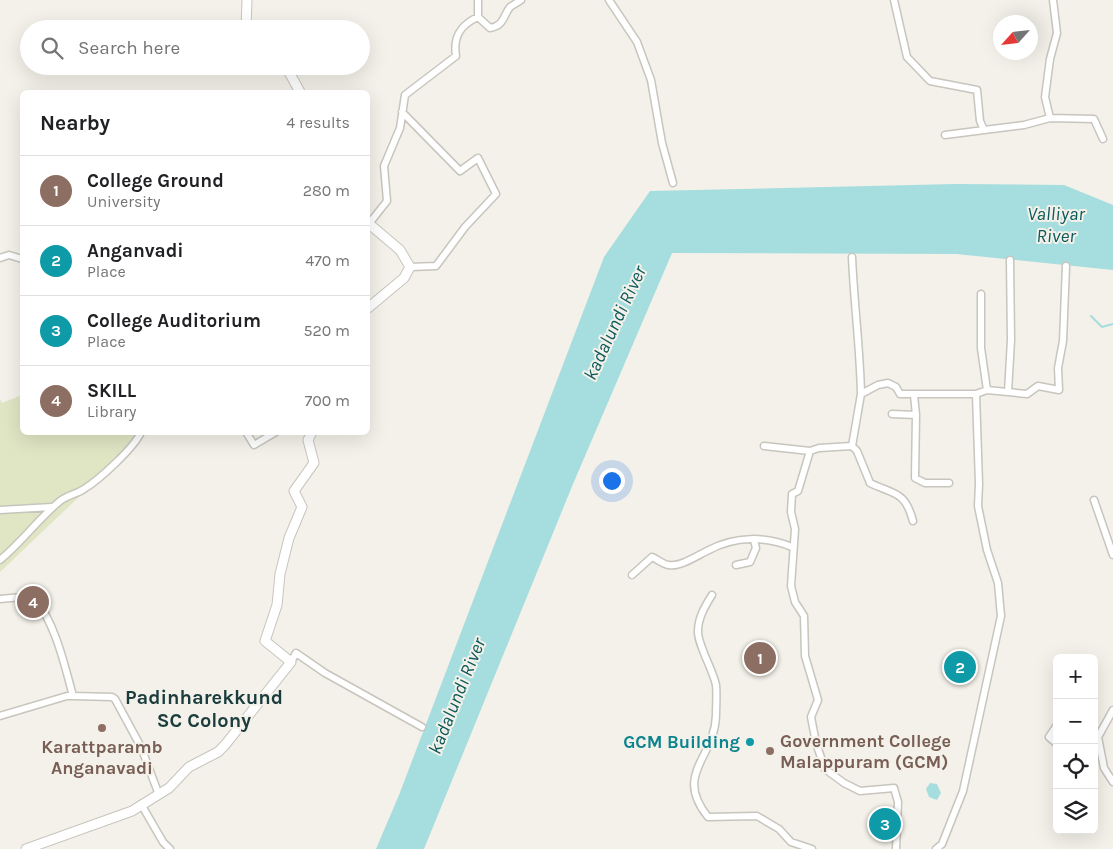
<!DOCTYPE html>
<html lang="en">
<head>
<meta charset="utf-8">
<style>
  body { margin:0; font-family:Karla,sans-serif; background:#f6f6f6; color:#202124 }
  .controls { position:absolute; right:15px; bottom:15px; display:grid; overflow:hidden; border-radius:8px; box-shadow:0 5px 20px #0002 }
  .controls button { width:45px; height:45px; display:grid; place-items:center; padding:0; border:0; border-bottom:1px solid #e0e0e0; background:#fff; color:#202124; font:25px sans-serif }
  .compass { position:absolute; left:993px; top:15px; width:45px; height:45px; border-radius:50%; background:#fff; box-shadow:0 5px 20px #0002; rotate:243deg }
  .you { position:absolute; left:611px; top:480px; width:18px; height:18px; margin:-12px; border:4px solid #fff; border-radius:50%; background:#1a73e8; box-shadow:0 0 0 8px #1a73e833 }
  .badge { display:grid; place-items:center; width:32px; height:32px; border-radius:50%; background:#2f7879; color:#fff; font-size:16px; font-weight:700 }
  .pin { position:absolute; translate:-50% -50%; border:2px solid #fff; box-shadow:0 1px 5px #0006 }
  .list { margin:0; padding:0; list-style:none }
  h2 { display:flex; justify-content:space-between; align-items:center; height:65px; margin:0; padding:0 20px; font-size:21px }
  h2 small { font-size:16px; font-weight:400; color:#757577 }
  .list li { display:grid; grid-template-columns:32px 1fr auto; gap:15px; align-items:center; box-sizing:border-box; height:70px; padding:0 20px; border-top:1px solid #e0e0e0 }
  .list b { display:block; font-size:19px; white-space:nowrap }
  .list p { margin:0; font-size:16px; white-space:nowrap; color:#757577 }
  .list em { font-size:16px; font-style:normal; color:#757577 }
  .icon { flex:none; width:28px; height:28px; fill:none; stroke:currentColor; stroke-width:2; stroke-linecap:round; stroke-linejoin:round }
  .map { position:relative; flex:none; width:1113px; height:849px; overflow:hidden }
  .search { position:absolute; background:#fff; box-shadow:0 5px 20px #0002; left:20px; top:20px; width:350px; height:55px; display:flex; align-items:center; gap:12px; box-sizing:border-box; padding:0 18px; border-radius:28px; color:#757577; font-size:19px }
  .panel { position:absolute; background:#fff; box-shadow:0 5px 20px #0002; left:20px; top:90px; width:350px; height:345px; border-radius:8px }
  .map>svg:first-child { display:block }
  .green { fill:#e0e5c4 }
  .water { fill:#a6ddde }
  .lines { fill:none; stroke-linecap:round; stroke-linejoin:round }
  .stream { stroke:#a6ddde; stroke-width:2 }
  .minor-casing { stroke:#c7c5bd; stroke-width:9 }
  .secondary-casing { stroke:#c7c5bd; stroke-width:11 }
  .minor { stroke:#fff; stroke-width:6 }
  .secondary { stroke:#fff; stroke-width:9 }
  .education-dot { fill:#8d6e63; stroke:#f3f1e9; stroke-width:2 }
  .culture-dot { fill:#0f9aa8; stroke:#f3f1e9; stroke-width:2 }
  .labels { text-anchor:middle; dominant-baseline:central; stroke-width:4; stroke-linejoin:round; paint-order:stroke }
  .education-label { font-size:18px; font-weight:bold; fill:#785e54; stroke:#f3f1e9; text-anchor:start }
  .culture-label { font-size:18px; font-weight:bold; fill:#0d838f; stroke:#f3f1e9; text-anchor:end }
  .water-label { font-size:19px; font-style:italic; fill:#0b595b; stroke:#f3f1e9 }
  .quarter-label { font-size:20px; font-weight:bold; fill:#1a3c3d; stroke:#f3f1e9 }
</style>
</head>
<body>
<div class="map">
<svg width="1113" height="849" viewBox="0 0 1113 849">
  <rect width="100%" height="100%" fill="#f3f1e9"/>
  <path class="green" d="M22,395V432L146,433L0,572V399L2,403Z"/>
  <path class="water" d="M956,184L1064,185L1113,205V270L956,254L672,253L573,484L424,849H376L399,795L604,257L650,191Z
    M930,783L937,784L941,793L937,800L929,797L926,789Z"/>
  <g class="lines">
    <path class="stream" d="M1091,316L1102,327L1113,324"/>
    <g class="minor-casing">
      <path id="minor" d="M609,0L637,42L651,80L662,143L673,183
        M894,0L907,57L930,81L977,90L980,121L984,130L1024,125L1050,118
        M1053,0L1057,33L1050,59L1045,97L1050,118L1094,119L1103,139
        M478,17L490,28C504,26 503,16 510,7C513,5 518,2 521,0
        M402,112L460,171L478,158L496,194L465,227L436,266L410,267
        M945,135L984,130
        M368,225L387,201L384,166L400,128L405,95L456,56C453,37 460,25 478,17V0
        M852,257C854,303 860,348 861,394
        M0,258L9,255L22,259
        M981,294V348L987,390
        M1008,392L1011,340L1010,260
        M914,395L916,415L915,478L925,483H949
        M892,414L916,415
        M246,432L254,445L276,432
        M764,446L810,451
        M852,446L857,451L870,483C895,495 905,491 913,521
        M1094,500L1113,555
        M0,510L52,507
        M0,560C22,542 38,519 60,501C67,495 77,494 84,489C99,480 135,447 141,432
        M736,565L750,562L756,548L754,540
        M632,575L652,557C657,559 664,565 669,565C681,567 698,555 709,550C735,536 766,536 792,547
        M712,595C705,606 698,618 698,631C697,643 713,670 716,685C717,694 716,706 716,715C715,759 673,773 708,817L757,816L779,829L791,842L812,849
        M0,599L33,596C55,622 64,663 73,696L112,697L115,699L141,747L159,795
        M291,662L296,653L325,673L422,727
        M1113,710L1098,737L1104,768L1113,782
        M0,716L67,696H73
        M1057,725L1049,737L1057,744
        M141,804L163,842L170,849
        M896,849L898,802L894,788L860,791L844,783L825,769L816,743L811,717L818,700L805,656L804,616L795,602L791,586L795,529L791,512L792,494L798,491L810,451L819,448L852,446L861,394L878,385L888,383L896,387L900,394H976L987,390L1027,394L1038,386L1059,390L1058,368L1063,341L1066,266
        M936,849L942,844L963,791L1001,616L998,583L987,550L978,506L979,484L976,394"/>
    </g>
    <g class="secondary-casing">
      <path id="secondary" d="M246,29L247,0
        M282,66L289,72L300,92
        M368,223L400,250L410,267L404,278L368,308
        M26,849L132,811L169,788L189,767L218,752L225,745L291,662L265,641L277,605L280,574L289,538L302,507L294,491L314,463L308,440L312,432"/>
    </g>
    <use href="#minor" class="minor"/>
    <use href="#secondary" class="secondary"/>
  </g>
  <g class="education-dot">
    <circle cx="102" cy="728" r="5"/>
    <circle cx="770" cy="751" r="5"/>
  </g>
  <circle class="culture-dot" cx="750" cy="742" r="5"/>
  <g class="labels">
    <g class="education-label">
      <text x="780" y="741">Government College<tspan x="780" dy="21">Malappuram (GCM)</tspan></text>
      <text x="102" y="747" text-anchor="middle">Karattparamb<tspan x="102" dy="21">Anganavadi</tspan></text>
    </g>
    <g class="culture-label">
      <text x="740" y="742">GCM Building</text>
    </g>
    <g class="water-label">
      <text x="1056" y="214">Valliyar<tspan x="1056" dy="22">River</tspan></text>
      <text transform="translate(615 323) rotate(-65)">kadalundi River</text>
      <text transform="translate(457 696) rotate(-68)">kadalundi River</text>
    </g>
    <g class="quarter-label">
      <text x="204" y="697">Padinharekkund<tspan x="204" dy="23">SC Colony</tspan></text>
    </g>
  </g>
</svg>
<div class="controls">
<button>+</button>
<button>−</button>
<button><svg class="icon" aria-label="locate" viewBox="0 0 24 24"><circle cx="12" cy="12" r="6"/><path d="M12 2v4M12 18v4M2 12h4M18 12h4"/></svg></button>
<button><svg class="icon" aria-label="layers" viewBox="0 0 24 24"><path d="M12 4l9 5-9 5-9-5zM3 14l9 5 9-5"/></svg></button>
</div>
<svg class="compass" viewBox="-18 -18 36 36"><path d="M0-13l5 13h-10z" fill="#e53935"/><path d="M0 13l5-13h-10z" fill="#757577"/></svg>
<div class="you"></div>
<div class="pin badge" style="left:760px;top:658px;background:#8d6e63">1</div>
<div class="pin badge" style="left:960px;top:667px;background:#0f9aa8">2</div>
<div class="pin badge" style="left:885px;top:824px;background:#0f9aa8">3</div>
<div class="pin badge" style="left:33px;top:602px;background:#8d6e63">4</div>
<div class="search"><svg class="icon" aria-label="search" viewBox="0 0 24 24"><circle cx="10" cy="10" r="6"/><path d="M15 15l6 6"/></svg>Search here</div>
<section class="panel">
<h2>Nearby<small>4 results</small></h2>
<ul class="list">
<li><span class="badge" style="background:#8d6e63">1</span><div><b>College Ground</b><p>University</p></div><em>280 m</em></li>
<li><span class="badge" style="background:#0f9aa8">2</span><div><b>Anganvadi</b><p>Place</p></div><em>470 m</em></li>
<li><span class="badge" style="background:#0f9aa8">3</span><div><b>College Auditorium</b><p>Place</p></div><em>520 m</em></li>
<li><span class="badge" style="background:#8d6e63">4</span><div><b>SKILL</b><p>Library</p></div><em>700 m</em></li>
</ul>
</section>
</div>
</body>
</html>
